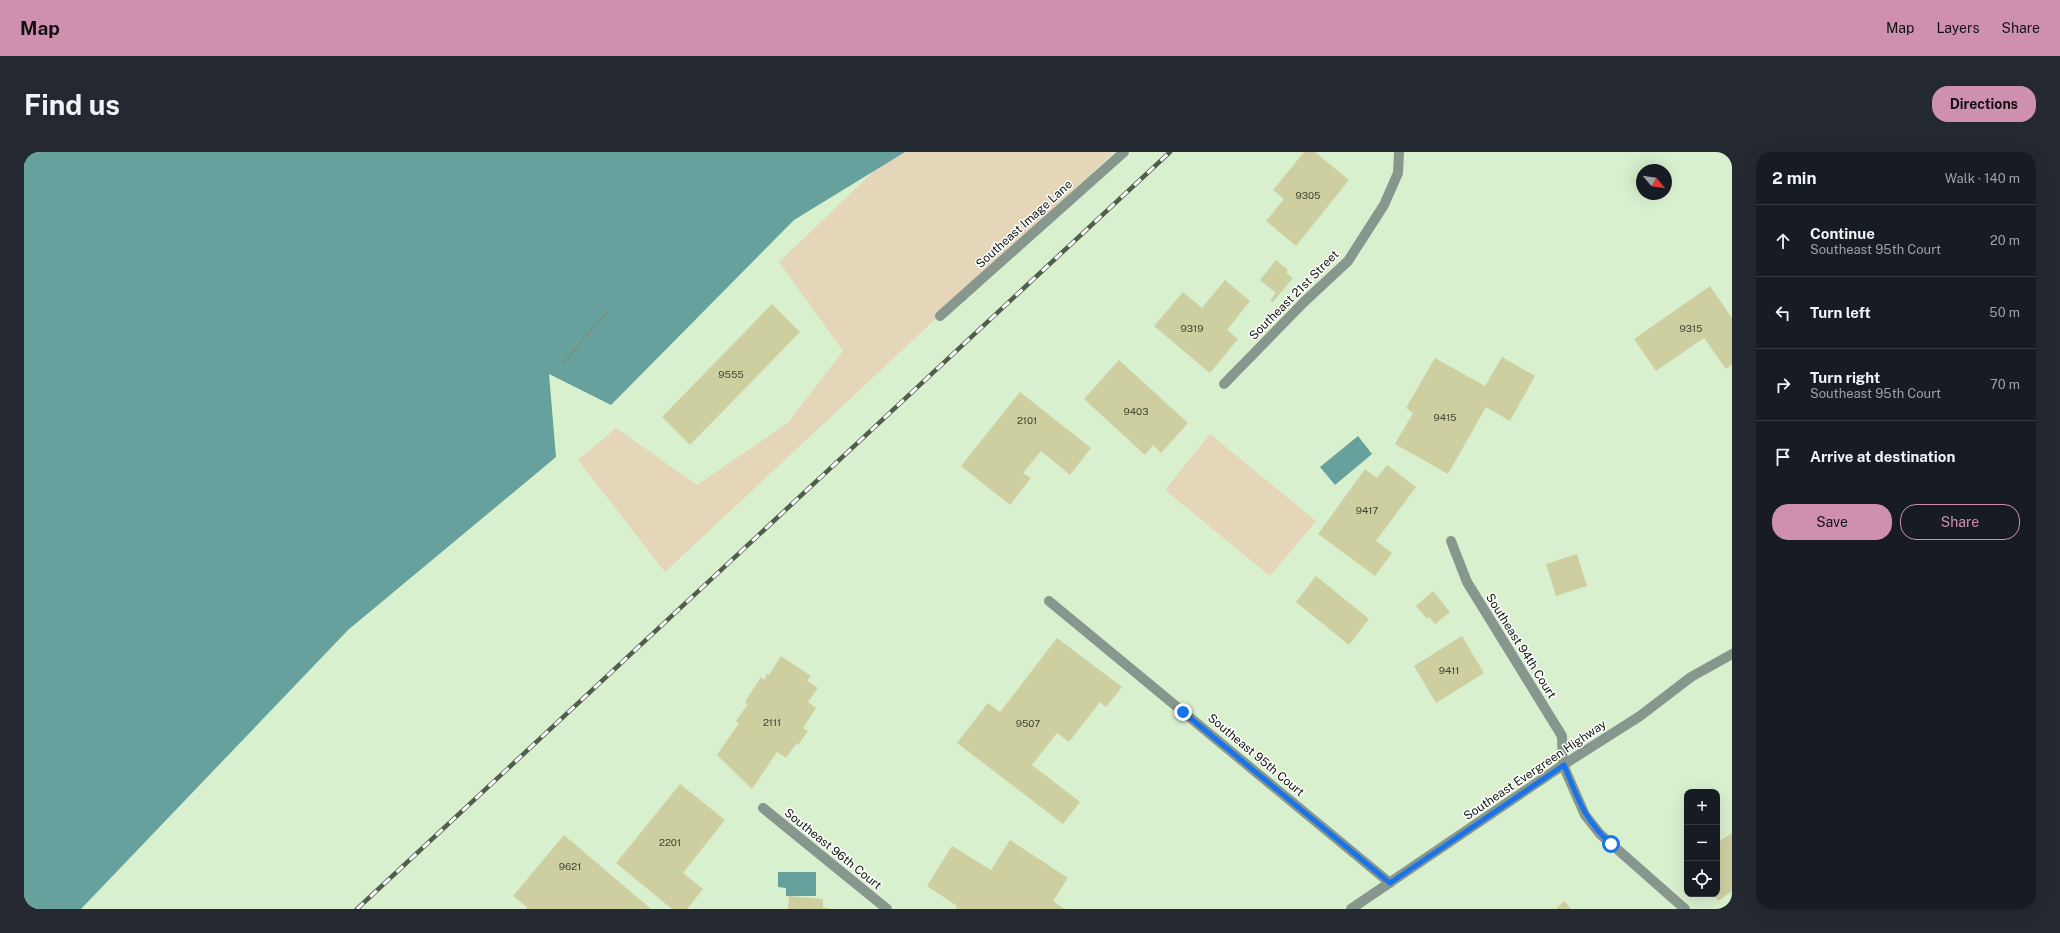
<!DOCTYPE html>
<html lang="en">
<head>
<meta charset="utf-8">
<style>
  body { margin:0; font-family:"Public Sans",sans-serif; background:#242831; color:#f1f3f6 }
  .controls { position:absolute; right:12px; bottom:12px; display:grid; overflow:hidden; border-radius:8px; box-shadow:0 4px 16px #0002 }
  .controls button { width:36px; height:36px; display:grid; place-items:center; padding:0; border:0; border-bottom:1px solid #363941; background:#171b24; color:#f1f3f6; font:20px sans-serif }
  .compass { position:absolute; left:1612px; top:12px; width:36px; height:36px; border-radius:50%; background:#171b24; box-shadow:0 4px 16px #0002; rotate:119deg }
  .stop { position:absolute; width:12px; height:12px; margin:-9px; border:3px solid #1a73e8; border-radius:50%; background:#fff }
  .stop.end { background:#1a73e8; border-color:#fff; box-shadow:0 1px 4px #0008 }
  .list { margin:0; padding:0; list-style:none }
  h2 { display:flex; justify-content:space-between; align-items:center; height:52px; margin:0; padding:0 16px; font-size:17px }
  h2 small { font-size:13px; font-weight:400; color:#9ea1a6 }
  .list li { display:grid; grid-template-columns:26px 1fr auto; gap:12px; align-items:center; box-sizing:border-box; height:72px; padding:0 16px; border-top:1px solid #363941 }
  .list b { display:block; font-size:15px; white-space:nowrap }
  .list p { margin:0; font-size:13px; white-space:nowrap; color:#9ea1a6 }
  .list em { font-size:13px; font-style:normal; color:#9ea1a6 }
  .actions { display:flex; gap:8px; padding:12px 16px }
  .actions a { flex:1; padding:9px 0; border:1px solid #cf90af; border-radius:16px; text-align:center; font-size:14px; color:#cf90af }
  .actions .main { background:#cf90af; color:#111 }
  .icon { flex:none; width:22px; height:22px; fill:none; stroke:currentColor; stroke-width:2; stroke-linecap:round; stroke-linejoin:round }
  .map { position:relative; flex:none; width:1708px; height:757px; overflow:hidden; border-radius:16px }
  header { display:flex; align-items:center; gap:24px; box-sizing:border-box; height:56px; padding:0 20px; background:#cf90af; color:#111 }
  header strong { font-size:19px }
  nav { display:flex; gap:22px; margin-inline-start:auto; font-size:14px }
  .intro { display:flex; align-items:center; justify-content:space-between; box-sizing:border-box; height:96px; padding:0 24px }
  h1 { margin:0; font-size:28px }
  .button { padding:10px 18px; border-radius:16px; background:#cf90af; color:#111; font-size:14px; font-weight:700 }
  main { display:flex; gap:24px; padding:0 24px }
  aside { flex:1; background:#171b24; border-radius:16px; box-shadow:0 4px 16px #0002 }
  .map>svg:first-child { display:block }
  .green { fill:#e5d5b9 }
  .water { fill:#66a19d }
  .building { fill:#cecfa0 }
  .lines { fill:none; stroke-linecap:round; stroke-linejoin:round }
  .path { stroke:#7e8f77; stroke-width:2.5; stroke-dasharray:3 2; stroke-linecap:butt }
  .minor { stroke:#87978e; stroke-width:10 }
  .tertiary { stroke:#87978e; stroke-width:10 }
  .rail-casing { stroke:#515e4c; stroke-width:4.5 }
  .rail { stroke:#fff; stroke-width:3; stroke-dasharray:9; stroke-linecap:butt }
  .route { stroke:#1a73e8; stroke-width:5 }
  .labels { text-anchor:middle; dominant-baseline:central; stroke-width:3; stroke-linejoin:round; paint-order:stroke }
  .number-label { font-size:10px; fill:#3f4531 }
  .street-label { font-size:12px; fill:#0f170c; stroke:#fff }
</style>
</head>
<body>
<header>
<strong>Map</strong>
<nav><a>Map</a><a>Layers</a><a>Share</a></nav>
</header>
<div class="intro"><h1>Find us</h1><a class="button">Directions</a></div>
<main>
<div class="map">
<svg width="1708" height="757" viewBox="0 0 1708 757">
  <rect width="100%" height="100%" fill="#d9f0cf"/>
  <path class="green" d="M870,0H1090L641,420L554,308L592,276L673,333L764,271L819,199L755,110Z
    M1186,282L1292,369L1246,424L1141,338Z"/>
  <path class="water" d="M0,0H881L770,68L587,253L525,222L532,305L324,478L57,757H0Z
    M1334,284L1348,302L1311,333L1296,315Z
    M754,720H792V744H762V736L754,735Z"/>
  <path class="building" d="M1280,0H1291L1325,28L1272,94L1242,69L1260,47L1249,38Z
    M1252,108L1264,118L1262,120L1269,126L1249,150L1246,148L1252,141L1236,128Z
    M1201,128L1226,149L1203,178L1214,187L1186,221L1130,174L1159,140L1178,156Z
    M1686,134L1708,166V212L1702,217L1680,186L1632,219L1610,187Z
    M748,152L776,180L666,293L638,265Z
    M1478,205L1511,224L1486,269L1462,255L1424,322L1371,292L1389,261L1382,256L1411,206L1461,234Z
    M1095,208L1164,271L1137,301L1129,293L1121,303L1060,247Z
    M996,240L1067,296L1046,323L1017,299L999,321L1007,326L986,353L937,314Z
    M1363,313L1392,335L1352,389L1368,401L1351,424L1294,382L1341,317L1353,326Z
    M1553,402L1563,434L1532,444L1522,412Z
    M1292,424L1345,467L1325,493L1272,450Z
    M1409,439L1426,460L1411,472L1405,465L1403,467L1392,454Z
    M1438,484L1460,521L1412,551L1390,514Z
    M1033,486L1098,535L1082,555L1076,550L1045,590L1033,581L1008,613L1056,650L1039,672L933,591L964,551L976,560Z
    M757,504L787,524L783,529L794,536L784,550L792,556L779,576L784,579L774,593L772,592L762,606L753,600L728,637L693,603L715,571L712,569L724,552L721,550L737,525L740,528L743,522L745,523Z
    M656,632L701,668L659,721L679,737L663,757H648L592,711Z
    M1708,681V739L1694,749L1689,742H1693V691Z
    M540,683L627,757H502L503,755L489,744Z
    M986,688L1044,726L1029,749L1041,757H931L933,754L903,734L928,694L967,718Z
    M765,744L799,747V755L807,757H764Z
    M1540,749L1547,757H1532Z"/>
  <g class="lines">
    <path class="path" d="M540,211L584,158"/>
    <path class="minor" d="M916,164L1100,0
      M1200,232L1280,150L1324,109L1360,53L1374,21L1375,0
      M1427,389L1443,430L1538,584L1539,613L1561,663L1576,682L1661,757
      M1025,449L1366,731
      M739,656L863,757"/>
    <path class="tertiary" d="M1327,757L1539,613L1616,564L1667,525L1708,502"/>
    <g class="rail-casing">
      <path id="rail" d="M333,757L1146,0"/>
    </g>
    <use href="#rail" class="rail"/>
  </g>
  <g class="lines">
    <path class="route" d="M1159,560L1366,731L1540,613C1553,644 1560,668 1587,692"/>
  </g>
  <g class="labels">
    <g class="number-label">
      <text x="1284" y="43">9305</text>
      <text x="1168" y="176">9319</text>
      <text x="1667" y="176">9315</text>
      <text x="707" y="222">9555</text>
      <text x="1112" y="259">9403</text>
      <text x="1421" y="265">9415</text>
      <text x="1003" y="268">2101</text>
      <text x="1343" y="358">9417</text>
      <text x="1425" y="518">9411</text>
      <text x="748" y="570">2111</text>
      <text x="1004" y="571">9507</text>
      <text x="646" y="690">2201</text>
      <text x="546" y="714">9621</text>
    </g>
    <g class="street-label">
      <text transform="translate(1000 72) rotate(-42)">Southeast Image Lane</text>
      <text transform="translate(1270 143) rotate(-45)">Southeast 21st Street</text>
      <text transform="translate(1497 494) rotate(58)">Southeast 94th Court</text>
      <text transform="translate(1232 603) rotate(40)">Southeast 95th Court</text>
      <text transform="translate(1511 618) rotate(-34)">Southeast Evergreen Highway</text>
      <text transform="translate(809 697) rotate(39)">Southeast 96th Court</text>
    </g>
  </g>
</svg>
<div class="controls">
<button>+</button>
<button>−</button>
<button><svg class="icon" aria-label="locate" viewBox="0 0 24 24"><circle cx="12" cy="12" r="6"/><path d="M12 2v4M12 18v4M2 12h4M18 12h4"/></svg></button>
</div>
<svg class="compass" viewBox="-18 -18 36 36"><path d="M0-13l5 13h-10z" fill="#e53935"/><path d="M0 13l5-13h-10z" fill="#9ea1a6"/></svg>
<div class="stop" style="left:1587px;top:692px"></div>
<div class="stop end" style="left:1159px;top:560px"></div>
</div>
<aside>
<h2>2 min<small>Walk · 140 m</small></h2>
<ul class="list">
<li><svg class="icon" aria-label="ahead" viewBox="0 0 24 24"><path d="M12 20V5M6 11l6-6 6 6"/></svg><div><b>Continue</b><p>Southeast 95th Court</p></div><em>20 m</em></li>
<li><svg class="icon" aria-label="left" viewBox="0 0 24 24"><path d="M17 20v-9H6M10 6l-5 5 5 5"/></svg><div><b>Turn left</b></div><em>50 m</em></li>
<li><svg class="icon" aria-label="right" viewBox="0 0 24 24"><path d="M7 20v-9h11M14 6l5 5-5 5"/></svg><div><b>Turn right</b><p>Southeast 95th Court</p></div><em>70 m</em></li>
<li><svg class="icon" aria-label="arrive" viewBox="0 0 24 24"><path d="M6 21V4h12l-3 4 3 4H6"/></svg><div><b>Arrive at destination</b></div></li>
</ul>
<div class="actions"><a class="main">Save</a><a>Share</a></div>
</aside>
</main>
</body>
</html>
